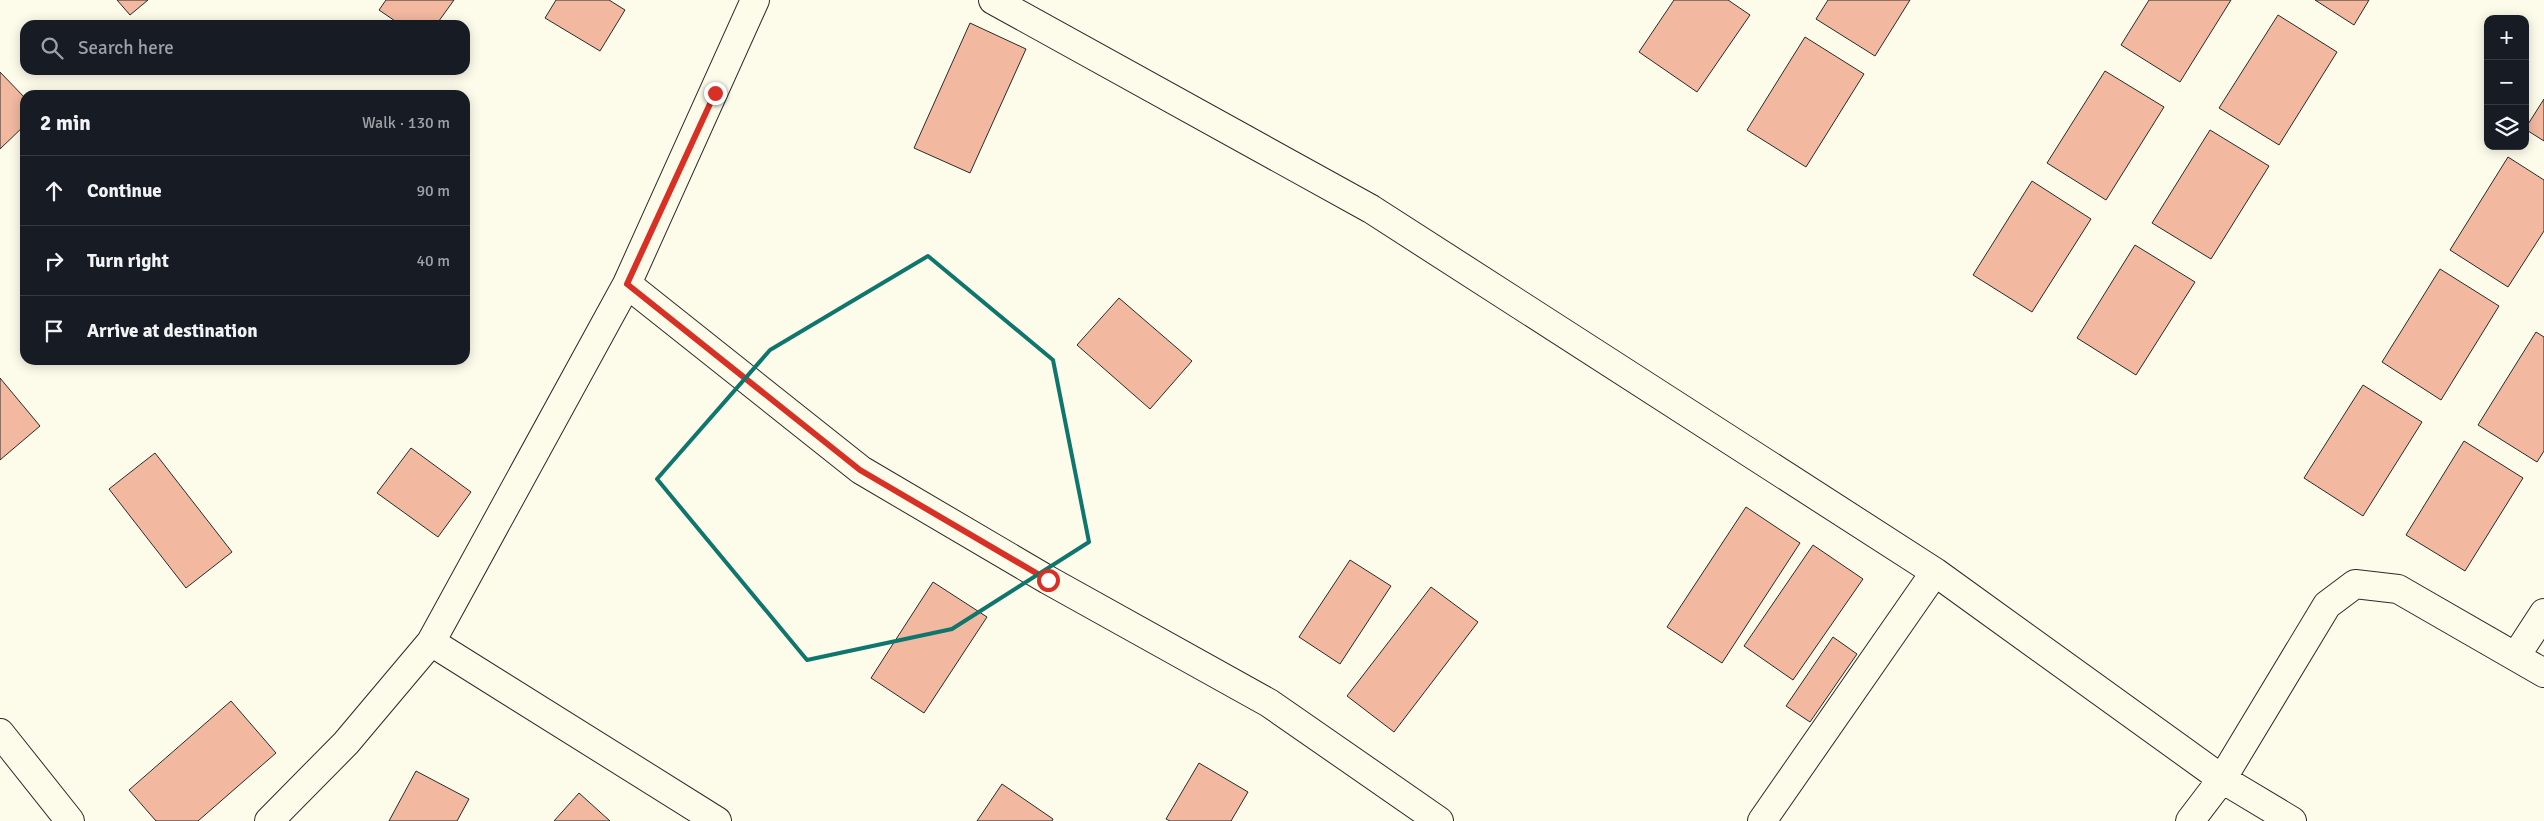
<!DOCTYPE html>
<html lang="en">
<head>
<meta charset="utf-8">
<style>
  body { margin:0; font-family:Signika,sans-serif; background:#20242c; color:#f1f3f6 }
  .controls { position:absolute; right:15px; top:15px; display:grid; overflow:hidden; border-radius:10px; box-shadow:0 2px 12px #0003 }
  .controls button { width:45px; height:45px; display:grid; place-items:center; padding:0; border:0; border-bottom:1px solid #363941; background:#171b24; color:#f1f3f6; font:25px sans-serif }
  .stop { position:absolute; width:15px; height:15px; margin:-11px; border:4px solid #d93025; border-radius:50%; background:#fff }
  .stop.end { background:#d93025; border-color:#fff; box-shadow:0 1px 5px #0008 }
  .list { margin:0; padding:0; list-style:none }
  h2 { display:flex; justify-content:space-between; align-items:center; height:65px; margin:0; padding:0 20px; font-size:21px }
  h2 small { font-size:16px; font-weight:400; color:#9ea1a6 }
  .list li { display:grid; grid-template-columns:32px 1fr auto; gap:15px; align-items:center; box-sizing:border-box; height:70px; padding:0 20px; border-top:1px solid #363941 }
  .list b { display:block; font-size:19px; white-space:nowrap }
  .list em { font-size:16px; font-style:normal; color:#9ea1a6 }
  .icon { flex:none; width:28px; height:28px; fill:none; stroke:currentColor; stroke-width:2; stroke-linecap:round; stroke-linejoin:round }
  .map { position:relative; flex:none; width:2544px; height:821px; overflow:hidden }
  .search { position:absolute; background:#171b24; box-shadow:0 2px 12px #0003; left:20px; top:20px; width:450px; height:55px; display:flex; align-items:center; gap:12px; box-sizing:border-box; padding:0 18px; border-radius:15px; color:#9ea1a6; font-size:19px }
  .panel { position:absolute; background:#171b24; box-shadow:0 2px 12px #0003; left:20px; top:90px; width:450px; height:275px; border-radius:15px }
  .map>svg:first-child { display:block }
  .building { fill:#f2b8a0; stroke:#2b2b2b }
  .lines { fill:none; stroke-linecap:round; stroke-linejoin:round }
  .minor-casing { stroke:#2b2b2b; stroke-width:30 }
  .minor { stroke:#fdfbea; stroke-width:28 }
  .route { stroke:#d93025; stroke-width:6 }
  .marked { fill:none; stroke:#0f766e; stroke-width:4; stroke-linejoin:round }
</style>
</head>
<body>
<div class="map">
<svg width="2544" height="821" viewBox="0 0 2544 821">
  <rect width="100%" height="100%" fill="#fdfbea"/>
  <path class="building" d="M117,0H148L130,15Z
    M386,0H454L436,25H401L379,10Z
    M556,0H609L625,10L600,51L545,18Z
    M1674,0H1728L1750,15L1697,92L1639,52Z
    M1828,0H1910L1875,56L1816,19Z
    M2149,0H2231L2180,82L2121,45Z
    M2315,0H2369L2354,25Z
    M2278,15L2337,52L2279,145L2219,108Z
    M970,23L1026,49L970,173L914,148Z
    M1805,37L1864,74L1806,167L1747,130Z
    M2105,71L2164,107L2106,200L2047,163Z
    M0,72L25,98V125L0,149Z
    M2544,99V141L2525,129Z
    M2210,130L2269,166L2211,259L2152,223Z
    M2508,157L2544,180V231L2508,287L2450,250Z
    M2032,181L2091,219L2032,312L1973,275Z
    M2135,245L2195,282L2136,375L2077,338Z
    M2440,269L2499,306L2441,400L2382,362Z
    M1119,298L1192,361L1150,409L1077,345Z
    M2536,332L2544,337V451L2537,462L2478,425Z
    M0,378L40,426L0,460Z
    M2363,385L2422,422L2363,516L2304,478Z
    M2464,441L2523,478L2465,571L2406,535Z
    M411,448L471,492L438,537L377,493Z
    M155,453L232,552L186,588L109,489Z
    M1746,507L1800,543L1722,663L1667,627Z
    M1813,545L1863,579L1793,680L1744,646Z
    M1350,560L1391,586L1340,664L1299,637Z
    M933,582L987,617L924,713L871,678Z
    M1431,587L1478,622L1394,732L1347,696Z
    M1833,637L1857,654L1810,722L1786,706Z
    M231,701L276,753L198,821H156L129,790Z
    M1199,763L1248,792L1231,821H1170L1166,819Z
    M416,771L469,799L457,821H389Z
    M1002,784L1053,819L1052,821H977Z
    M579,793L610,821H554Z"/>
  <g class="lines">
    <g class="minor-casing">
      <path id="minor" d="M993,0L1371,209L1935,572L2222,779L2292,821
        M627,284L861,470L1048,580L1269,703L1439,821
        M431,642L717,821
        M2516,656L2544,613
        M0,733L70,821
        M269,821L346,743L431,642L627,284L755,0
        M1762,821L1935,572
        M2190,821L2222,779L2327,605L2355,584L2398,589L2544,673"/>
    </g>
    <use href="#minor" class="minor"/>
  </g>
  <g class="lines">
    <path class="route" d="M715,93L627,284L860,470L1048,580"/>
  </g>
  <path class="marked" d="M928,256L1053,360L1089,542L952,629L807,660L657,479L770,350Z"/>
</svg>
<div class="controls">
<button>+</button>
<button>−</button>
<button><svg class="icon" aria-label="layers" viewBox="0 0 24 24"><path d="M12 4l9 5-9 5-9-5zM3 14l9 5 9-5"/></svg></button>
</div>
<div class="stop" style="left:1048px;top:580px"></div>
<div class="stop end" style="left:715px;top:93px"></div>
<div class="search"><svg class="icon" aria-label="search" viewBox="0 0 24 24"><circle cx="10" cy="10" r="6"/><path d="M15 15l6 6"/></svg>Search here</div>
<section class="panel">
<h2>2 min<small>Walk · 130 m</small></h2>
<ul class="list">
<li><svg class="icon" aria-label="ahead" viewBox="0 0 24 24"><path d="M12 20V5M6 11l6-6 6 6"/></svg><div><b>Continue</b></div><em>90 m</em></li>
<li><svg class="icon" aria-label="right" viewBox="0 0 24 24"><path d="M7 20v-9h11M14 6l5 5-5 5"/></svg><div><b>Turn right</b></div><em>40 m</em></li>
<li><svg class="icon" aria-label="arrive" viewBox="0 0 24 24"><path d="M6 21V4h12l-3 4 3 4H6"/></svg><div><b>Arrive at destination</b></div></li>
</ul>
</section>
</div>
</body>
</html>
